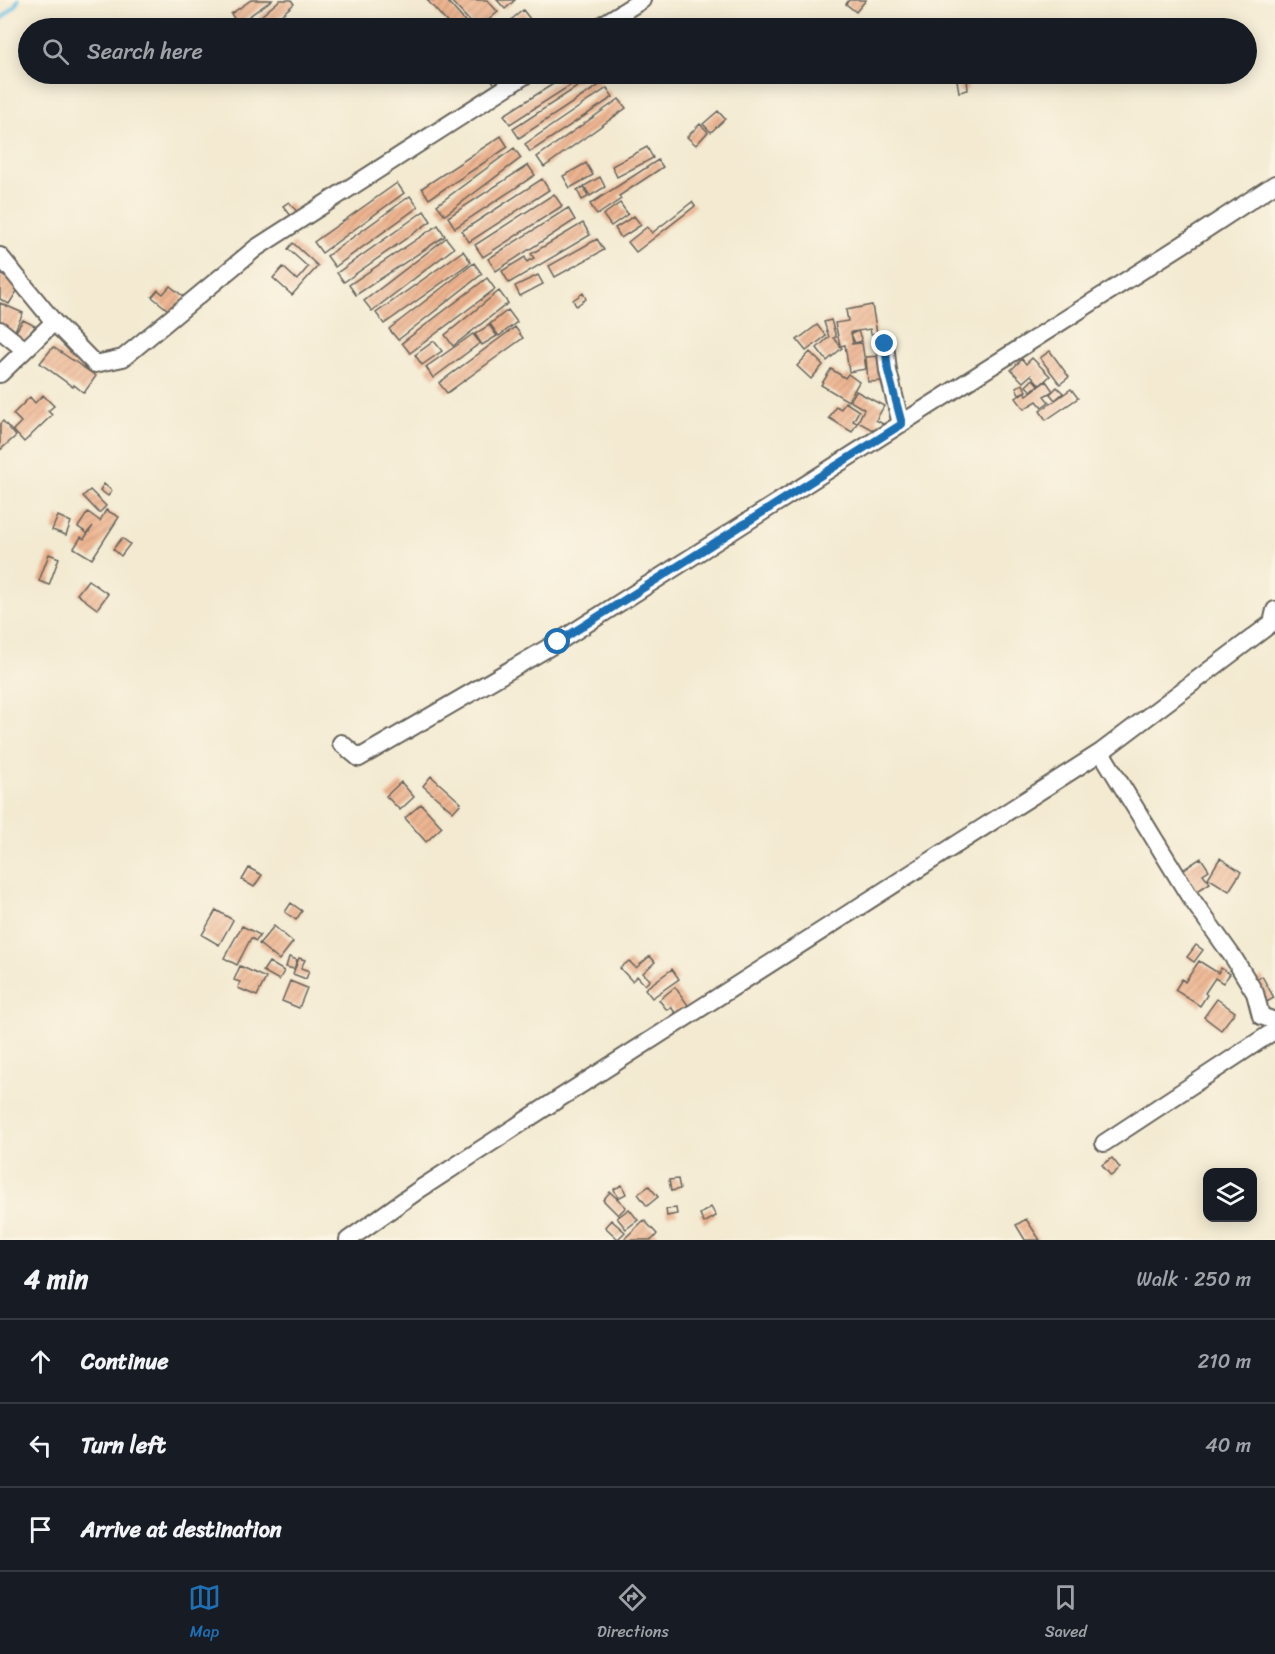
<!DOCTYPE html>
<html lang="en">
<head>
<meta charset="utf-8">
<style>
  body { margin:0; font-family:Sriracha,sans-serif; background:#242831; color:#f1f3f6 }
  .controls { position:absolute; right:18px; bottom:18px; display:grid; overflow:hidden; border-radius:12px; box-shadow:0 3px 15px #0003 }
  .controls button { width:54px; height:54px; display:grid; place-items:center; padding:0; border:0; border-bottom:2px solid #363941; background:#171b24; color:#f1f3f6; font:30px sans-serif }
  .stop { position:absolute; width:18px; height:18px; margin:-14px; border:4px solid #1f6fb2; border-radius:50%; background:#fff }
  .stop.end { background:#1f6fb2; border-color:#fff; box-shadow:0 2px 6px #0008 }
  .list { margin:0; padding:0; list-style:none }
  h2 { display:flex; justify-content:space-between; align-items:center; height:78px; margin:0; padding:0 24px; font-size:26px }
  h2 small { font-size:20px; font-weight:400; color:#9ea1a6 }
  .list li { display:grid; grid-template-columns:39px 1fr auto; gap:18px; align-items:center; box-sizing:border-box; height:84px; padding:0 24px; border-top:2px solid #363941 }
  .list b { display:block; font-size:22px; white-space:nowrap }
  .list em { font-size:20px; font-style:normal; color:#9ea1a6 }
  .icon { flex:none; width:33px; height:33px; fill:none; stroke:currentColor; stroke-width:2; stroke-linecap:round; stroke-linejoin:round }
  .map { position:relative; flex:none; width:1275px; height:1240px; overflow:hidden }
  .search { position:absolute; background:#171b24; box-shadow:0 3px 15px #0003; left:18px; right:18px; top:18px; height:66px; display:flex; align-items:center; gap:15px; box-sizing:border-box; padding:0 21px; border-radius:33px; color:#9ea1a6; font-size:22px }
  .sheet { height:330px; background:#171b24 }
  nav { display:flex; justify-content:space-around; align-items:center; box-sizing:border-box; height:84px; border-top:2px solid #363941; background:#171b24; font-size:16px; color:#9ea1a6 }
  nav a { display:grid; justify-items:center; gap:3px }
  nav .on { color:#1f6fb2 }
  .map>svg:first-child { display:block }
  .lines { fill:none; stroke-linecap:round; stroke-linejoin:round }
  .stream { stroke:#66bde3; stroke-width:4 }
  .building { fill:url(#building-hatch) }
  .minor-casing { stroke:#67645b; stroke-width:20 }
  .minor { stroke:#fff; stroke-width:16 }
  .route { stroke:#1f6fb2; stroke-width:8 }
</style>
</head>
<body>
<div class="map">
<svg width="1275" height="1240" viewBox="0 0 1275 1240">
  <defs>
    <pattern id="building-hatch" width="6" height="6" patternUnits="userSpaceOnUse" patternTransform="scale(1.5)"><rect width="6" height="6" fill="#edb490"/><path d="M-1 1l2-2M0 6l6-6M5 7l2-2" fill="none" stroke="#cb9a7c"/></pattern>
  </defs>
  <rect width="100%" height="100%" fill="#fcf5e5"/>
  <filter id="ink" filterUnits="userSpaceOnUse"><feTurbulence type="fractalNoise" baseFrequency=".0167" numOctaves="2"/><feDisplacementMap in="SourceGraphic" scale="12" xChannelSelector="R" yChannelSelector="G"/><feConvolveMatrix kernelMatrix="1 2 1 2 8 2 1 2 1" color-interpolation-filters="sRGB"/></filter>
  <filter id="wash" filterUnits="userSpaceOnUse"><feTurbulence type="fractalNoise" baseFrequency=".008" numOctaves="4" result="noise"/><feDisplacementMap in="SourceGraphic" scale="24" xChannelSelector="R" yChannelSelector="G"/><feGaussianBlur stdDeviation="1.35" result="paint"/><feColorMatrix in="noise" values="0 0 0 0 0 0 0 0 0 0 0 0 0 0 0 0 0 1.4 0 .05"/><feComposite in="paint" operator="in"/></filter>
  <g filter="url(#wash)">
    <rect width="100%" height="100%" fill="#f3ead1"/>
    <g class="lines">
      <path class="stream" d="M0,20L15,6L18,0"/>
    </g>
    <g id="blocks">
      <path class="building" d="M251,0H272L238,24L231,14Z
        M280,0H291L294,4L266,28H247Z
        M427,0H446L471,28H452Z
        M450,0H487L498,12L479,28H476Z
        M497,0H515L505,9Z
        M849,0H866L856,12L846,4Z
        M523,10L537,28H519L512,19Z
        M487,74H506L509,77L497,87Z
        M569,74H588L510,124L504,115Z
        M595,75L601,84L519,138L513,129Z
        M967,79L968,90L959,92L957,80Z
        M607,88L613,97L530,152L525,144Z
        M619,99L626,108L544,167L537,157Z
        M718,111L725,119L711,132L703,124Z
        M700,124L708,132L696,145L687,137Z
        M501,136L508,147L429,199L422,188Z
        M647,147L653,158L617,177L612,166Z
        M514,148L521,158L445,215L437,205Z
        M658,160L663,167L619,196L621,199L597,215L590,204Z
        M586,163L593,175L570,188L563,176Z
        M528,165L535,175L455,228L448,217Z
        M600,177L605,187L590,196L584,186Z
        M542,179L549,190L469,242L462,231Z
        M397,183L404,193L322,253L314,242Z
        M584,187L588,197L582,200L577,190Z
        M554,194L562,206L483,257L475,245Z
        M410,196L418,207L335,267L327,256Z
        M289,202L298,213L292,217L283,206Z
        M692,202L695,206L636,252L628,242L647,227L652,233Z
        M620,203L628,214L611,226L603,215Z
        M568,208L575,220L496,271L488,259Z
        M424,211L431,221L344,282L337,273Z
        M634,216L641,225L621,238L615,228Z
        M583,223L590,235L509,283L502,271L525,257L527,262L534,258L531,254Z
        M438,225L445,236L356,295L349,285Z
        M446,238L454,248L372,311L364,301Z
        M597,239L604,250L555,277L549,266Z
        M293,243L318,266L292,295L273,278L283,267L297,280L308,267L288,249Z
        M463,251L471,262L384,324L376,313Z
        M474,263L482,274L398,340L389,329Z
        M0,274L20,286L9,304L0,299Z
        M538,275L543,284L520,296L515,286Z
        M487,278L495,289L410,353L402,343Z
        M170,286L184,297L172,313L152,297L158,290L163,294Z
        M499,291L508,303L453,346L445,335Z
        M583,293L586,299L576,306L573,300Z
        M0,303L23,313L12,337L0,331Z
        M872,305L877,333L871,334L870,329L851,332L853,344H851L862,343L866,369L849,372L845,345L840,346L842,348L827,361L817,348L829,337L824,322L831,320L836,337L833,338L840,345L835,323L848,321L846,310Z
        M508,310L517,322L499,336L490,324Z
        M23,320L35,326L25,343L13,336Z
        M489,325L497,336L482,345L475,334Z
        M817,325L826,336L806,351L797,340Z
        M515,327L523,338L447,393L439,383Z
        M858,331L862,341L855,343L851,334Z
        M473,334L480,343L433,378L426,367Z
        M434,341L442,351L422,365L415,355Z
        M53,347L96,376L84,393L74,385L73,387L40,363Z
        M1050,351L1069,377L1060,384L1040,358Z
        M810,352L823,365L811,379L797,366Z
        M881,356L883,381L868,382L866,357Z
        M1032,358L1050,376L1040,385L1031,375L1023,382L1011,370L1022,359L1026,364Z
        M831,369L845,378L848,374L859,382L848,401L821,385Z
        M1033,379L1038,385L1031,391L1026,386Z
        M1046,381L1053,391L1044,396L1049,402L1042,407L1037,401L1024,409L1016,398L1024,392L1027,395Z
        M1023,384L1026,391L1019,394L1016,387Z
        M1057,387L1063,393L1055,400L1050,394Z
        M1071,389L1078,398L1046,420L1040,411Z
        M856,391L884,406L876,420L883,424L878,433L858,422L864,409L850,401Z
        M43,395L54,406L48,411L52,415L24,442L13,430L21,422L13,414L30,397L35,403Z
        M845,402L859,411L853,421L857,423L852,432L829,418L836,406L841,409Z
        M3,421L16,436L0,450V424Z
        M104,484L112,491L108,496L100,490Z
        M90,490L106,506L99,513L83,496Z
        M106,510L119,517L92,559L74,548L81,537L84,539L93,526L87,533L78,527L88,512L100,521Z
        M58,516L71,522L66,535L52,530Z
        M122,538L130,544L121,556L113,549Z
        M49,554L59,558L49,585L39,581Z
        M88,580L108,594L97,609L77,594Z
        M431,776L461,803L453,812L423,786Z
        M401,782L414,797L400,810L386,796Z
        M421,804L442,827L426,842L405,818Z
        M1201,858L1209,870L1203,874L1210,883L1193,894L1178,873Z
        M1220,858L1241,872L1229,891L1208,878Z
        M249,868L262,875L254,887L242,880Z
        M291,903L302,911L296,920L285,912Z
        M216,910L233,920L219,945L202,935Z
        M242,926L260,935L256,941L251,938L237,965L224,958Z
        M274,926L293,942L279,960L259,944Z
        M1196,945L1203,950L1194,962L1187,957Z
        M650,956L655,962L643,973L650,980L645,985L637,976L632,981L620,968L629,961L636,968Z
        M289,957L297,960L294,969L286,967Z
        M299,958L305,960L301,968L309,971L306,979L293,974Z
        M1199,961L1218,973L1221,968L1230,974L1223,983L1215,978L1205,993L1207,995L1200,1006L1175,990L1182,979L1185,982Z
        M269,962L284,971L279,980L263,971Z
        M240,966L266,978L257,996L238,988L240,982L234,980Z
        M672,969L679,979L652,998L645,989Z
        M1262,976L1274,998L1263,1004L1251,983Z
        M290,981L307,988L299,1008L282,1001Z
        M675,987L688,1005L676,1014L671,1007L667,1010L659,1000Z
        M1217,999L1235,1012L1221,1030L1204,1017Z
        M1112,1158L1120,1168L1111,1176L1102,1165Z
        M678,1179L680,1189L671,1191L669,1180Z
        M622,1185L626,1194L618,1198L614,1189Z
        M649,1186L658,1197L647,1206L638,1194Z
        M610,1192L626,1207L618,1215L603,1200Z
        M711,1207L716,1216L704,1223L700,1214Z
        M676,1208L677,1214L667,1216L666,1209Z
        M629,1209L638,1220L626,1229L617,1218Z
        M1026,1219L1040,1240H1025L1016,1225Z
        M611,1220L625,1232L618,1239L605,1227Z
        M644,1220L657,1234L652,1240H623Z"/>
    </g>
  </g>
  <g filter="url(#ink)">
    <use href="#blocks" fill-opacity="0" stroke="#67645b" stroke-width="1.5"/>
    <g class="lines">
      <g class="minor-casing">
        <path id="minor" d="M597,28L642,0
          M0,256L54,322
          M0,330L25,350
          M885,344L888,371L901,424
          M0,374L54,322L95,364L123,358L256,248L527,74
          M341,743L359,758L558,642L1182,245L1275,184
          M1101,752L1188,894L1235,960L1255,993L1261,1016L1275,1021
          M1104,1143L1274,1031L1275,1022
          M348,1240L420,1189L549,1105L1101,752L1272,623L1275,610"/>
      </g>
      <use href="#minor" class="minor"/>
    </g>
  </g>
  <g class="lines" filter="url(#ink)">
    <path class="route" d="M558,642L902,424L888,371L885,344"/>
  </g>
</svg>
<div class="controls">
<button><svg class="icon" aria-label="layers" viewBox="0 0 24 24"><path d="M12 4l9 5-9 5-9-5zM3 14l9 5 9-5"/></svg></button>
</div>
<div class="stop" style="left:558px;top:642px"></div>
<div class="stop end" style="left:885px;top:344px"></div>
<div class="search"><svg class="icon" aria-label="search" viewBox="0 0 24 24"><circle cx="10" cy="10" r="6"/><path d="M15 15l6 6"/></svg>Search here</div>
</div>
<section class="sheet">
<h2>4 min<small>Walk · 250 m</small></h2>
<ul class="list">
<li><svg class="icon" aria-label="ahead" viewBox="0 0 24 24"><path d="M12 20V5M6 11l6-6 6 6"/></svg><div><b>Continue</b></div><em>210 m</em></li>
<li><svg class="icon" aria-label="left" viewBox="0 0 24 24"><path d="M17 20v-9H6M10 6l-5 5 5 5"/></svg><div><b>Turn left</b></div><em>40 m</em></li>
<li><svg class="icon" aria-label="arrive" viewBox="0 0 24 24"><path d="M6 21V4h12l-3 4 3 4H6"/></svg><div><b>Arrive at destination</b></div></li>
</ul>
</section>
<nav>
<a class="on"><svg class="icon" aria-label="map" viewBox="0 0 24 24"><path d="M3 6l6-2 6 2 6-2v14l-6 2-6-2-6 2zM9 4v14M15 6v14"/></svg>Map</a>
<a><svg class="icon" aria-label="directions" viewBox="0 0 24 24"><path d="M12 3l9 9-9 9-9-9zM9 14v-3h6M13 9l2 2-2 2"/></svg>Directions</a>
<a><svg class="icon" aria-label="saved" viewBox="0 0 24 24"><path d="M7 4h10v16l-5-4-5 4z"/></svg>Saved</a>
</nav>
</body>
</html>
